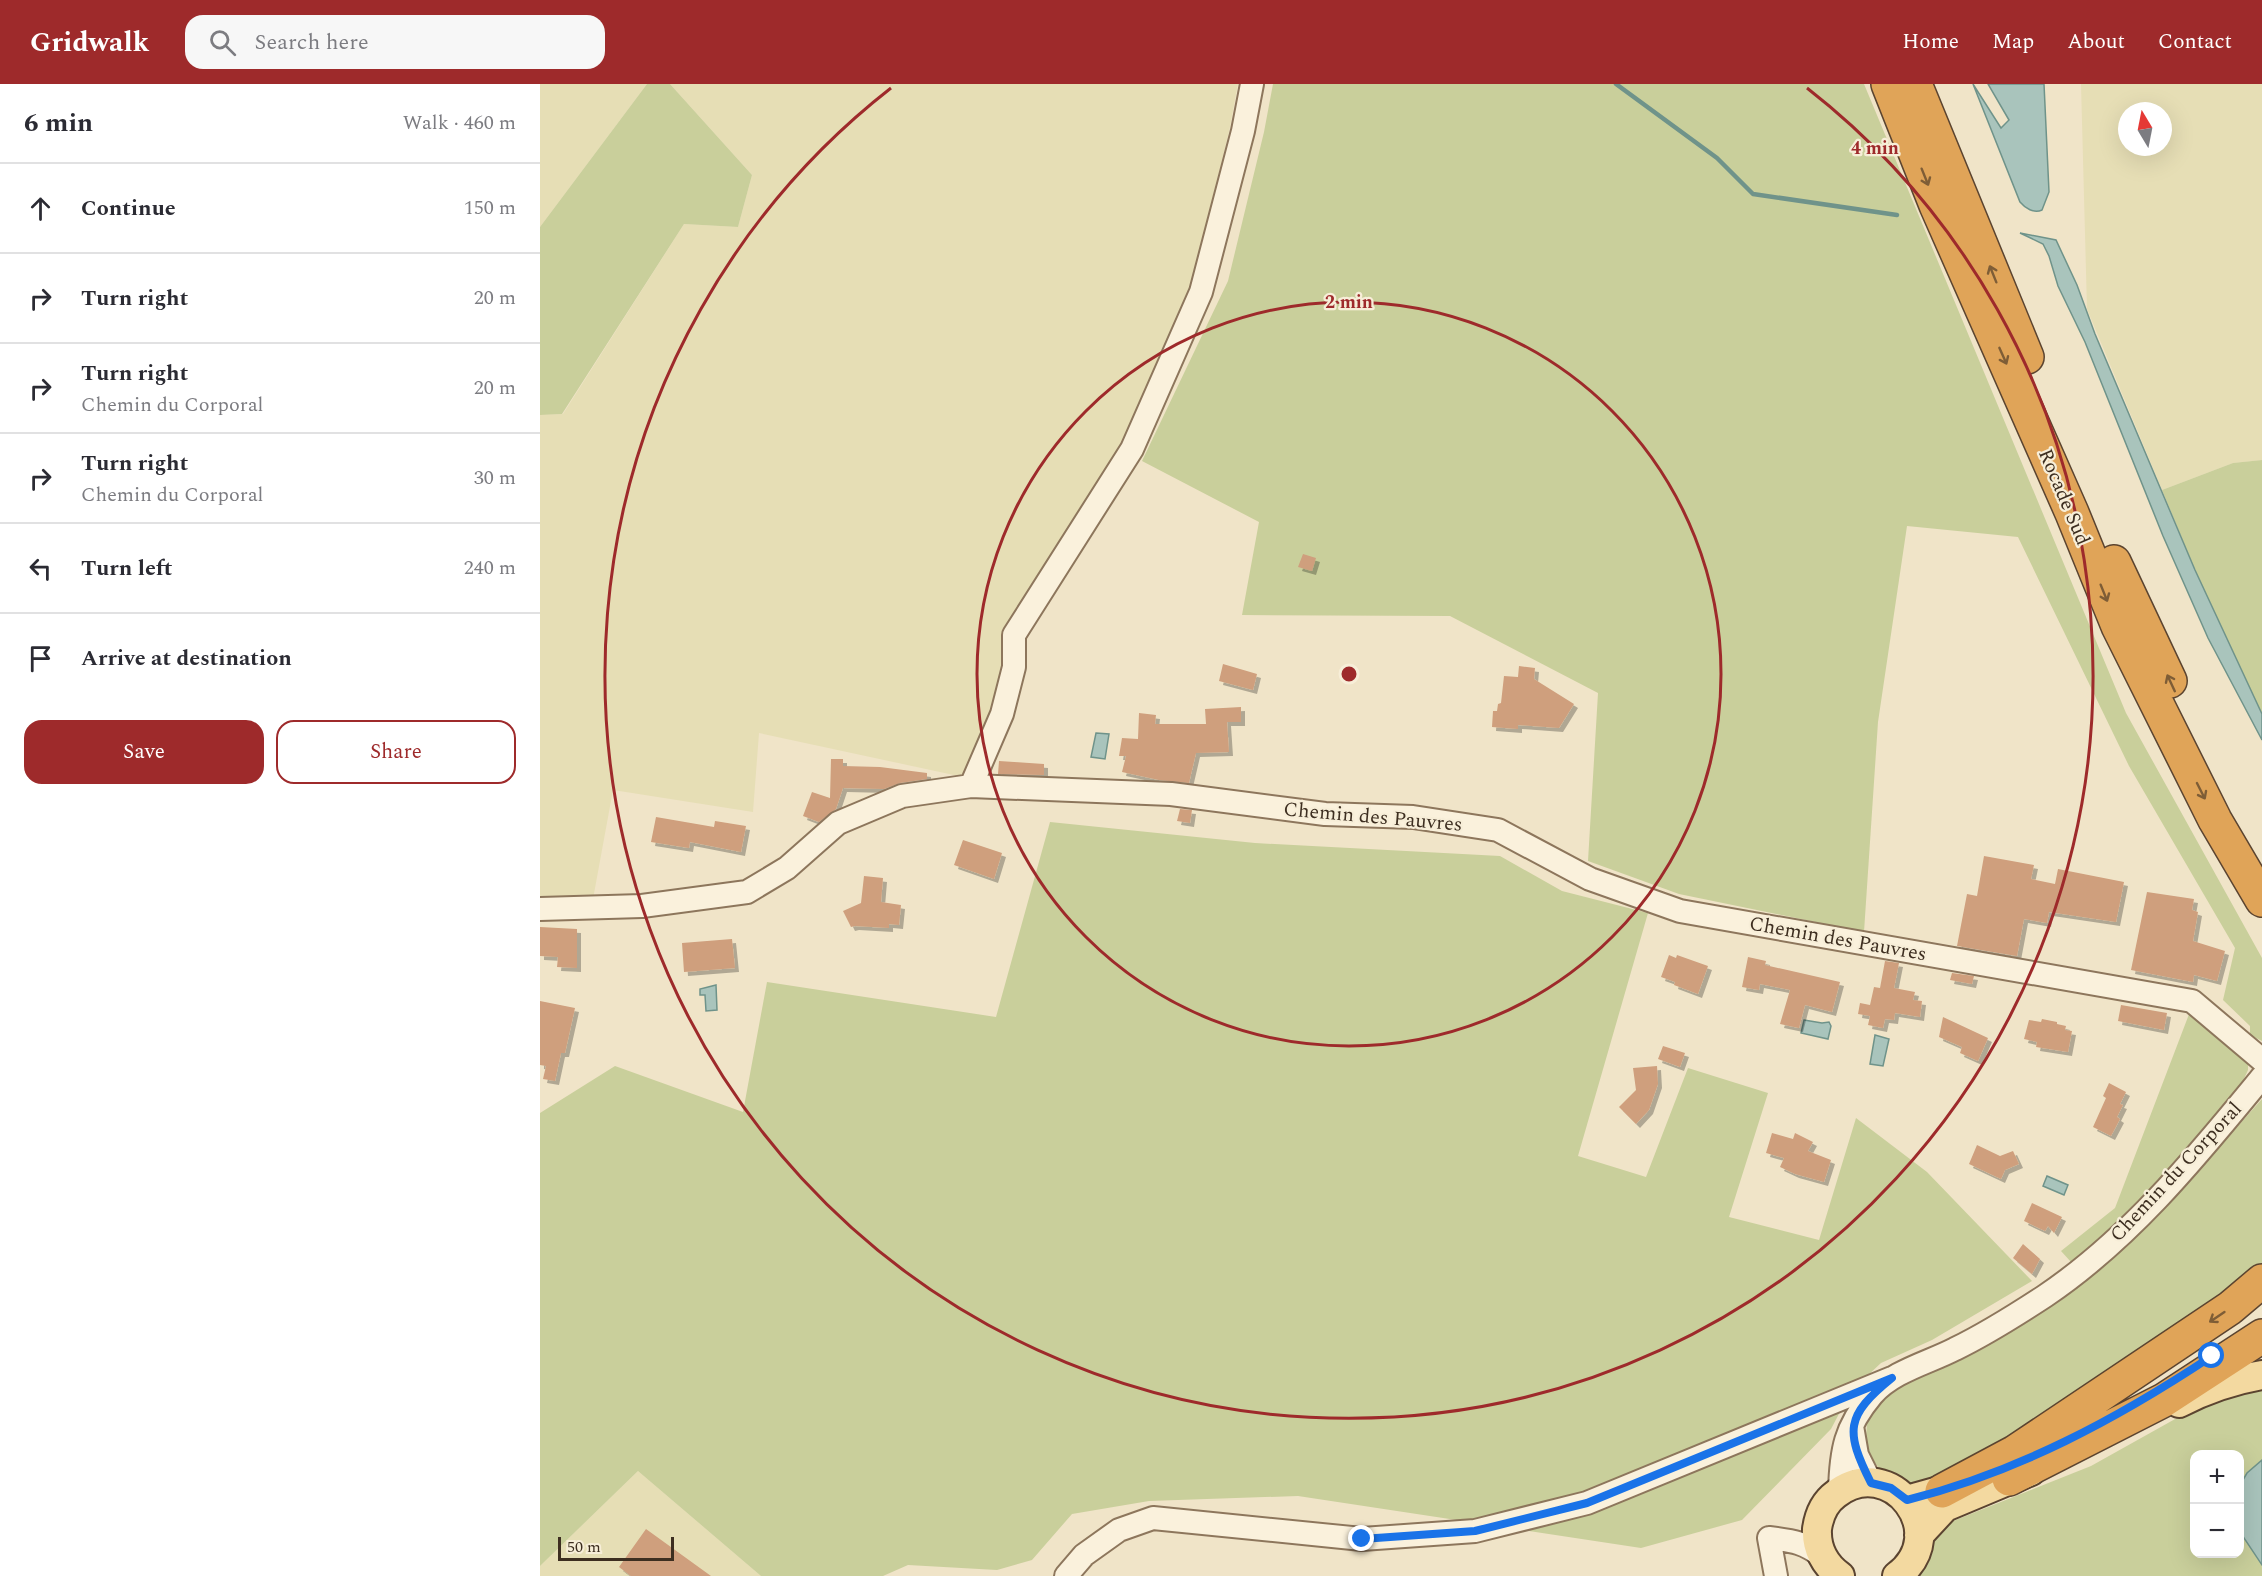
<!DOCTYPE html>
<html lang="en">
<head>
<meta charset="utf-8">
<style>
  body { margin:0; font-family:Spectral,serif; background:#f7f7f7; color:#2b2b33 }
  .controls { position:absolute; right:18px; bottom:18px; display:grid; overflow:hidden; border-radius:12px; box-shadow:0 6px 24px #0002 }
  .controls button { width:54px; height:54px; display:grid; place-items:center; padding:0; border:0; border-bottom:2px solid #e1e1e2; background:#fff; color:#2b2b33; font:30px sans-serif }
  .compass { position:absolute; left:1578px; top:18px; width:54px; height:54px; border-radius:50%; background:#fff; box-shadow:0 6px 24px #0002; rotate:350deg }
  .scale { position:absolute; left:18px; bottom:15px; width:116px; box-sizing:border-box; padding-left:6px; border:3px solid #3d2e20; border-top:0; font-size:16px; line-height:21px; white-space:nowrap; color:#3d2e20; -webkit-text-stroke:4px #f7eed8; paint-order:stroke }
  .stop { position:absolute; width:18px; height:18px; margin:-14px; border:4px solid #1a73e8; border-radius:50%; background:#fff }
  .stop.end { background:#1a73e8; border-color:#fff; box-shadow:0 2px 6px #0008 }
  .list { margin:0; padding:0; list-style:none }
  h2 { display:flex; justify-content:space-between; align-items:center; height:78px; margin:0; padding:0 24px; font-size:26px }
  h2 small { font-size:20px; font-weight:400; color:#7c7c81 }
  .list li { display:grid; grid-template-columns:39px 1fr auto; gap:18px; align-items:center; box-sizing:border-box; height:90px; padding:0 24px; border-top:2px solid #e1e1e2 }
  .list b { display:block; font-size:22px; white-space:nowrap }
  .list p { margin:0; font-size:20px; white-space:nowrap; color:#7c7c81 }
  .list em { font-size:20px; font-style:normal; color:#7c7c81 }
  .actions { display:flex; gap:12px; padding:18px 24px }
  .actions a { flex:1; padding:14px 0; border:2px solid #9e2a2b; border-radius:18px; text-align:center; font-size:21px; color:#9e2a2b }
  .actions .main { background:#9e2a2b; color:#fff }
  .icon { flex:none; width:33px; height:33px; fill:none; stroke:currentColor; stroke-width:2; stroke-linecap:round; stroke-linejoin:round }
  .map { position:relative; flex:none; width:1722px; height:1492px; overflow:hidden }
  header { display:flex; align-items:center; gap:36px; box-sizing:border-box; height:84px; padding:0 30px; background:#9e2a2b; color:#fff }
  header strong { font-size:28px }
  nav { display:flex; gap:33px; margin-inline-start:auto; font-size:21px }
  .search { width:420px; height:54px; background:#f7f7f7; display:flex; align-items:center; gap:15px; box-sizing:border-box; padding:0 21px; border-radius:18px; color:#7c7c81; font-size:22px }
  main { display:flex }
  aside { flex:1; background:#fff }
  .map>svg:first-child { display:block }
  .farmland { fill:#e6deb5; fill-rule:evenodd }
  .green { fill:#c9cf9b }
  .water { fill:#a9c4bc; stroke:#6f938a; stroke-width:1.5 }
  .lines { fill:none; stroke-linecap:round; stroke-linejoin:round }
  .stream { stroke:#6f938a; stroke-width:4.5 }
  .building { fill:#cf9f7d; filter:url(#shadow) }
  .minor-casing { stroke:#8d765c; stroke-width:26 }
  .major-casing { stroke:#5b4430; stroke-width:32 }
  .highway-casing { stroke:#5b4430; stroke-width:36 }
  .minor { stroke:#faf1dc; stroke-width:22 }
  .major { stroke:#f3d9a0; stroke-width:28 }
  .highway { stroke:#e0a458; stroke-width:33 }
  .oneway { stroke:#7e5d36 }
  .route { stroke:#1a73e8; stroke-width:8 }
  .ring { fill:none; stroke:#9e2a2b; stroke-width:3 }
  .labels { text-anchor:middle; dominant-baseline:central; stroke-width:4.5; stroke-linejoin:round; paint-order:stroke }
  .street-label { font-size:20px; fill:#3d2e20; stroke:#f7eed8 }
  .centre { fill:#9e2a2b; stroke:#f7eed8; stroke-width:3 }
  .ring-label { font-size:18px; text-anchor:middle; font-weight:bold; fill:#9e2a2b; stroke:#f7eed8; stroke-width:4.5; stroke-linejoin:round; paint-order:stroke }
</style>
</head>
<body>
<header>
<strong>Gridwalk</strong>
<div class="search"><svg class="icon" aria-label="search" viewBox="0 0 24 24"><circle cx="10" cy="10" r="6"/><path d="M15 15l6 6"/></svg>Search here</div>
<nav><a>Home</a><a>Map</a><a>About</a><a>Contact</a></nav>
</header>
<main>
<aside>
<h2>6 min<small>Walk · 460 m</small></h2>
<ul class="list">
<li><svg class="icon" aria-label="ahead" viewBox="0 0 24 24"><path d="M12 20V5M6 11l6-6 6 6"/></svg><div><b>Continue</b></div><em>150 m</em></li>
<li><svg class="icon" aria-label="right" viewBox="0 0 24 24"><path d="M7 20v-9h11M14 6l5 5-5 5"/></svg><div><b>Turn right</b></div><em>20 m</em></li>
<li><svg class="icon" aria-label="right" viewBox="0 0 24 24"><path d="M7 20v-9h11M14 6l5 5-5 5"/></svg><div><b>Turn right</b><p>Chemin du Corporal</p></div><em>20 m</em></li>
<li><svg class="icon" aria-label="right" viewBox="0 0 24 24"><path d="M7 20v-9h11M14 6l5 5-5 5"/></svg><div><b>Turn right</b><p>Chemin du Corporal</p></div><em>30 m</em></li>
<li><svg class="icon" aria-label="left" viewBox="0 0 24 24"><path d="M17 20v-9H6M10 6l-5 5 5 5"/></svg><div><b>Turn left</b></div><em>240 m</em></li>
<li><svg class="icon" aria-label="arrive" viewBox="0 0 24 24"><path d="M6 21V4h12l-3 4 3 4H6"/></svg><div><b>Arrive at destination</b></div></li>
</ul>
<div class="actions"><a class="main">Save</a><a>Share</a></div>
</aside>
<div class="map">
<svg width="1722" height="1492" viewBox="0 0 1722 1492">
  <defs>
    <filter id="shadow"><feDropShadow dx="4" dy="4" stdDeviation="0" flood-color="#0004"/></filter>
  </defs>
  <rect width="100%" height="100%" fill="#f0e4c8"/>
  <path class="farmland" d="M0,0H107L0,143Z
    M130,0H698L689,48L651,200L584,356L464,545L466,583L453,641L423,693L219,649L213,728L73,706L53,815L0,816V331L23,330L144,140L198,143L212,91Z
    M1541,0H1722V376L1693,379L1622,406L1547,225ZM1587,27H1623V63H1587Z
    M98,1387L221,1492H0V1482Z"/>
  <path class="green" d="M107,0H130L212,91L198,143L144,140L22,330L0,331V143Z
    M733,0H1324L1586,629L1722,874V957L1710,951V942L1683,916L1695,864L1589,682L1478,453L1367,442L1338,638L1324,848L1139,810L1048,777L1058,609L910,532L702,531L719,438L602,377L688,197L724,48Z
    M1722,376V630L1655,486L1622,406L1693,379Z
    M510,738L715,759L960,772L1022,807L1108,829L1038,1072L1106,1093L1148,984L1228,1009L1189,1133L1279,1156L1316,1034L1387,1088L1492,1197L1392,1256L1341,1279L1311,1307L1291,1345L1202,1436L1101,1464L758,1412L609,1417L532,1430L492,1476L457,1486L368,1481L343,1492H221L98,1387L0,1482V1029L75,982L203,1028L227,898L456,933Z
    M1651,925L1708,976V986L1703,997C1649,1061 1597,1126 1531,1178L1521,1167L1575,1124Z
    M1722,1015V1180L1679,1214L1447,1368L1388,1400L1370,1402L1343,1389L1331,1374L1326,1355L1327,1338L1336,1322L1348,1309L1364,1299L1442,1265L1529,1208L1615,1135Z
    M1722,1300V1376L1707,1389L1700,1401V1370H1654V1470H1700V1448L1722,1481V1492H1376L1397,1448L1403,1441L1551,1382L1653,1325Z"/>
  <path class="water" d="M1433,0L1461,44L1469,36L1448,0H1504L1509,108L1502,126C1494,130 1485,124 1480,118Z
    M1480,149L1516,156L1537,201L1555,250L1655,486L1722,630V656L1668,554L1623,452L1545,258L1518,202L1509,172L1503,160Z
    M556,649L569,650L565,675L551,673Z
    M176,901L177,926L166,927L165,911H160V905Z
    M1264,936L1282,939L1289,938L1291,942L1288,955L1261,949Z
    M1335,951L1349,955L1343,982L1330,980Z
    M1507,1092L1528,1101L1524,1111L1503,1102Z
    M1722,1376V1481L1700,1448V1401L1707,1389Z"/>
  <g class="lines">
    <path class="stream" d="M1076,0L1177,74L1213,110L1357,131"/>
  </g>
  <path class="building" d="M763,470L776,474L772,487L758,483Z
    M683,580L717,590L713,606L679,597Z
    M979,582L995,584L994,595L1034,620L1019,644L978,641V645L952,643L953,627H957L958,620L961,619L964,592L978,593Z
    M701,623V638H687L689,668L656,669L649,699L619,696L582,688L586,672H579L582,654L598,655L599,629L616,631L615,640H666L665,625Z
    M291,675H303V682L340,683L387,689V695L360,699L344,705L303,704L296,725L279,738L263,732L272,708L290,714Z
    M459,677L504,680V691L458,690Z
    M640,725L652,726L650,739L637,737Z
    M116,733L174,743L175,737L206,742L201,768L150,758L149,764L111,758Z
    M423,756L462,769L454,795L414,781Z
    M1444,772L1494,781L1491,795L1515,800L1518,785L1584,798L1576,838L1509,828L1507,839L1484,835L1477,872L1417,862L1427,810L1437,812Z
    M324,792L343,794L341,818L361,821L359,841L349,840V844L315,842L311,843L303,827L321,819Z
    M1607,808L1654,815L1652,826L1658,828L1653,857L1685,867L1677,897L1654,891L1653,898L1591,886Z
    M0,843L37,845V884L17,883L18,873L0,872Z
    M192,855L195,884L144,888L142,859Z
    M1129,871L1136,874L1137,871L1168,882L1158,910L1134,901L1135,898L1121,893Z
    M1208,873L1226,877L1225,881L1300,898L1292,928L1265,921L1259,944L1240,940L1250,906L1220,900L1219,906L1202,903Z
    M1345,877L1359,879L1354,904L1375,908L1373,916L1382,917L1380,933L1355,929L1354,936L1345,935L1343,944L1328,941L1330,932L1318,930L1320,919L1330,921L1334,903L1340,904Z
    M1412,889L1434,892L1432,900L1410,896Z
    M0,917L35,924L25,969H21L15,997L3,995L6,982L0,981Z
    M1581,921L1627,929L1624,946L1578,937Z
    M1403,933L1448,954L1438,977L1420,969L1422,963L1399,953Z
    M1502,935L1517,938V940L1526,942L1525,946L1532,947L1528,968L1496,963L1497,958L1484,955L1489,936L1501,938Z
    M1123,962L1145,969L1140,983L1118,975Z
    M1117,982L1118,1000L1109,1026L1096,1040L1079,1023L1096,1006L1093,984Z
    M1569,999L1586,1008L1580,1020L1583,1021L1577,1033L1580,1035L1571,1052L1553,1043L1566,1014L1563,1012Z
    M1232,1049L1253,1055L1255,1049L1273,1058L1268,1067L1291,1076L1284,1098L1255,1090L1240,1083L1244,1074L1226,1069Z
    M1437,1061L1460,1072L1473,1067L1479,1080L1465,1086L1461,1095L1429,1080Z
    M1492,1119L1522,1133L1514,1149L1508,1142L1505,1147L1484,1137Z
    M1483,1160L1500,1175L1492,1190L1473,1174Z
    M106,1445L171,1492H91L79,1483Z"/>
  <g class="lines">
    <g class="minor-casing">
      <path id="minor" d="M431,702L462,630L474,583V551L592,365L661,208L703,47L712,0
        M0,825L102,822L207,808L247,784L298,739L362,712L431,702L631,710L785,730L873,733L958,746L1050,795L1140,827L1652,917L1722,976
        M1312,1342L1317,1371L1331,1399
        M1300,1407C1301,1367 1305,1343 1332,1311C1353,1287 1388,1279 1415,1265C1446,1250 1476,1231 1505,1212C1591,1154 1657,1072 1722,993
        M1229,1454C1253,1457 1264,1458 1283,1473
        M1229,1454L1236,1492
        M526,1492L544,1471L579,1446L613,1434L822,1455L935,1447L1047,1419L1352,1294"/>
    </g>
    <g class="major-casing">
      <path id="major" d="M1639,1319C1666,1305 1692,1296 1722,1291
        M1367,1416L1424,1400
        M1379,1451L1405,1423L1491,1387
        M1300,1492C1285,1481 1276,1464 1277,1445C1279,1431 1285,1418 1296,1410C1350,1368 1414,1449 1357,1492"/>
    </g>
    <g class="highway-casing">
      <path id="highway" d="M1348,0L1396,121L1532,429L1578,542L1675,736L1722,816
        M1375,0L1487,273
        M1574,478L1630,597
        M1469,1395L1624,1316L1722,1252
        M1402,1407L1475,1368L1690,1224L1722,1197"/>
    </g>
    <use href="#minor" class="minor"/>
    <use href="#major" class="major"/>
    <use href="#highway" class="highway"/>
  </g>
  <defs><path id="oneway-shaft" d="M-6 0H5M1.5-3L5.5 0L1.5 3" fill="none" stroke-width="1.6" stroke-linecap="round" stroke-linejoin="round" transform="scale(1.5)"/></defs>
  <g class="oneway">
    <use href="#oneway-shaft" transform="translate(1385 93) rotate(68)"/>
    <use href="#oneway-shaft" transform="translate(1453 190) rotate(-112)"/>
    <use href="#oneway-shaft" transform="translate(1463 272) rotate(66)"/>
    <use href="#oneway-shaft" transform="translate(1564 509) rotate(68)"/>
    <use href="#oneway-shaft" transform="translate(1631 599) rotate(-115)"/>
    <use href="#oneway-shaft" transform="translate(1661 707) rotate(63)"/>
    <use href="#oneway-shaft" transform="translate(1677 1233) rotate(146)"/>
  </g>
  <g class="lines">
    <path class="route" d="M822,1455L935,1447L1047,1419L1352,1294C1305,1332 1305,1347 1331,1399L1351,1404L1367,1416C1478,1388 1577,1335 1672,1272"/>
  </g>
  <g class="ring">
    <circle cx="809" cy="590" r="372"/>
    <path d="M1267 4A744 744 0 1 1 351 4"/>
  </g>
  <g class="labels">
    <g class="street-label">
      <text transform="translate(1524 413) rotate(67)">Rocade Sud</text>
      <text transform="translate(833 733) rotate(5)">Chemin des Pauvres</text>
      <text transform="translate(1298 855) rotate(10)">Chemin des Pauvres</text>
      <text transform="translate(1636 1088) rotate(-47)">Chemin du Corporal</text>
    </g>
  </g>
  <circle cx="809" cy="590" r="9" class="centre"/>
  <g class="ring-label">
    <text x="1335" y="70">4 min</text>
    <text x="809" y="224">2 min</text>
  </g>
</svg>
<div class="controls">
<button>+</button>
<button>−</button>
</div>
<svg class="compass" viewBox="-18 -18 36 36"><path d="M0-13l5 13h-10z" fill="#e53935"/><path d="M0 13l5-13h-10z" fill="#7c7c81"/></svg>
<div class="scale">50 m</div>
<div class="stop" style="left:1672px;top:1272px"></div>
<div class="stop end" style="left:822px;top:1455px"></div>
</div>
</main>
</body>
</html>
